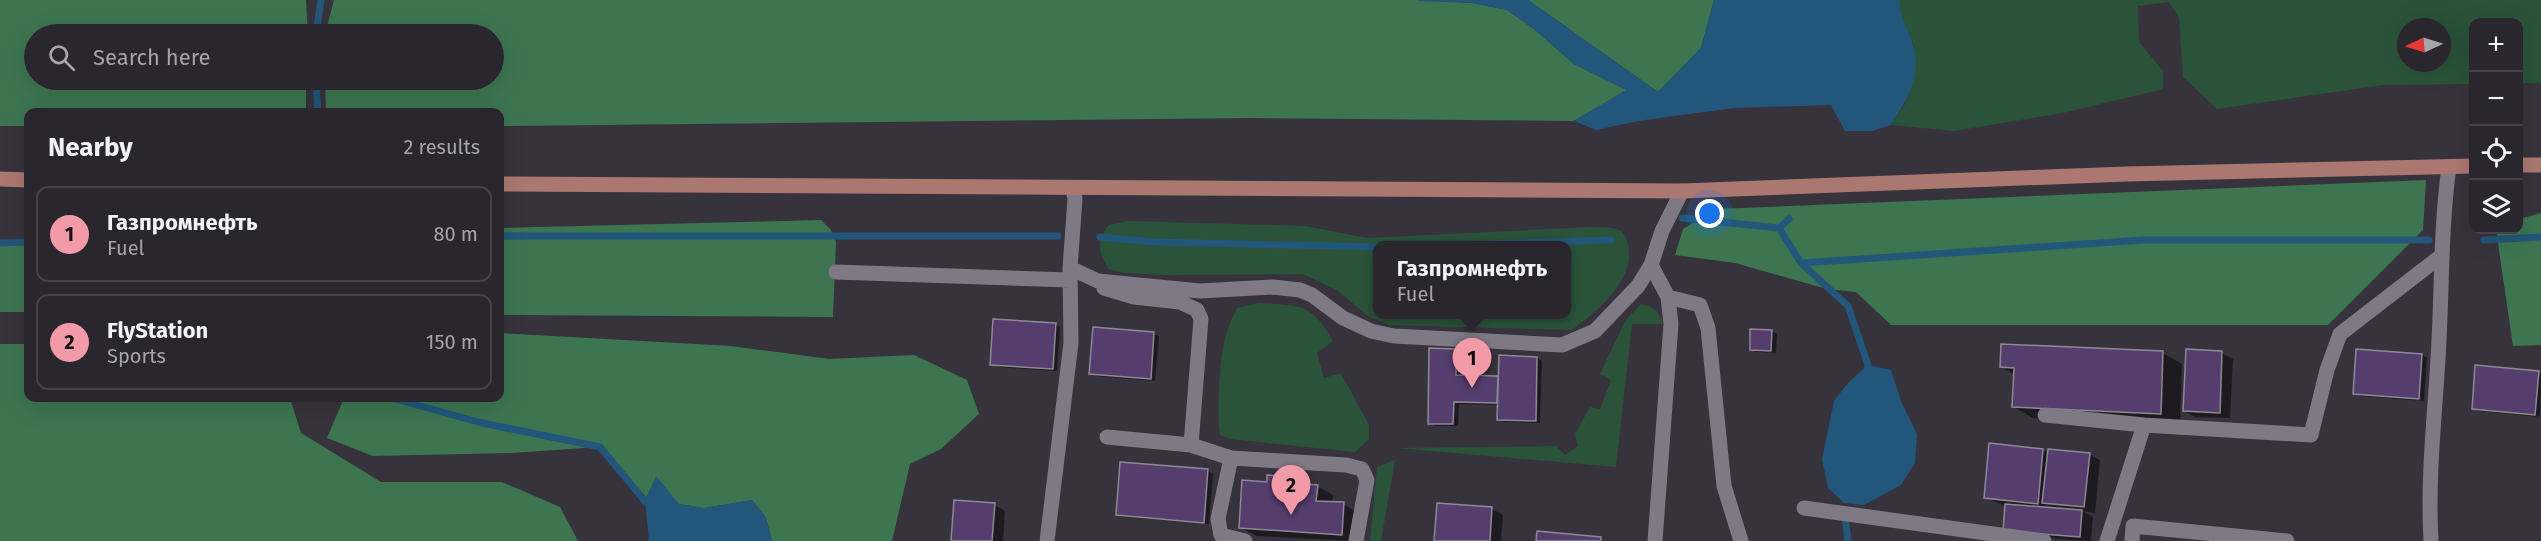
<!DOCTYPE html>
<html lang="en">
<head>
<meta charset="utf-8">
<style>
  body { margin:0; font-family:"Fira Sans",sans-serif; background:#312e35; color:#f1f3f6 }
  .controls { position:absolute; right:18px; top:18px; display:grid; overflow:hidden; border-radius:12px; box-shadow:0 6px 24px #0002 }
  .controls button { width:54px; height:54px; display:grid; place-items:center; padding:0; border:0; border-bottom:2px solid #454349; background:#29262d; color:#f1f3f6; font:30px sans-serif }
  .compass { position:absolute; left:2397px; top:18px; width:54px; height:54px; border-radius:50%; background:#29262d; box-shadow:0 6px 24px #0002; rotate:266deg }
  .you { position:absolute; left:1710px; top:214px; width:21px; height:21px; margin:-15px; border:4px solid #fff; border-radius:50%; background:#1a73e8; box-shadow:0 0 0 9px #1a73e833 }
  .badge { display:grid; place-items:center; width:39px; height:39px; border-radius:50%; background:#f39aa9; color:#111; font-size:20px; font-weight:700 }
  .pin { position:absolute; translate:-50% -50px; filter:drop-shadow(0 2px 3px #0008) }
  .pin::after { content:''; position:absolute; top:32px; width:21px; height:18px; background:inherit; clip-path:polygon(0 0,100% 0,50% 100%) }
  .popup { position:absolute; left:1373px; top:241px; width:198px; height:78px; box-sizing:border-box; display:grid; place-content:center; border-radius:12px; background:#29262d; filter:drop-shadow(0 2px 4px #0005); font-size:20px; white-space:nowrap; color:#a5a5aa }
  .popup b { font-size:22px; color:#f1f3f6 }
  .popup::after { content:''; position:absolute; left:50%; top:100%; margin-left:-12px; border:12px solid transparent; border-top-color:#29262d }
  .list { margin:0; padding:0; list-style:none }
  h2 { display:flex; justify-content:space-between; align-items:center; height:78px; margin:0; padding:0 24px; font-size:26px }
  h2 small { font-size:20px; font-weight:400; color:#a5a5aa }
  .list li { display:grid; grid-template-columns:39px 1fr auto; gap:18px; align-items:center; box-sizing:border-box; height:96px; margin:0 12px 12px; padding:0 12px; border:2px solid #454349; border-radius:12px }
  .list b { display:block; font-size:22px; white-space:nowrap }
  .list p { margin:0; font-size:20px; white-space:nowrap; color:#a5a5aa }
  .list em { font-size:20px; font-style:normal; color:#a5a5aa }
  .icon { flex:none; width:33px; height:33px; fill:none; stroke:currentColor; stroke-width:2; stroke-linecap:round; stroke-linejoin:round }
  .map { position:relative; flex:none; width:2541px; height:541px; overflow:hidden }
  .search { position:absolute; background:#29262d; box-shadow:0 6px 24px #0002; left:24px; top:24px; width:480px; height:66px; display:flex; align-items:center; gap:15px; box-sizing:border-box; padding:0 21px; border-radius:33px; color:#a5a5aa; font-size:22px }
  .panel { position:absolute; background:#29262d; box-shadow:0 6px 24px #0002; left:24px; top:108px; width:480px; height:294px; border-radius:12px }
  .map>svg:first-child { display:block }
  .green { fill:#2b533a; fill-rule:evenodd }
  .forest { fill:#3d7551 }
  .water { fill:#22567a }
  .shadow { fill:#0007 }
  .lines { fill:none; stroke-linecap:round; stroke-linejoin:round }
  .stream { stroke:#22567a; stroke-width:7 }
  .building { fill:#553e6e; stroke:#8d8993; stroke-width:1.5 }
  .minor { stroke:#7e7984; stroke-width:15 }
  .major { stroke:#ab7871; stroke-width:15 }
</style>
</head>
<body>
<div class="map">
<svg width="2541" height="541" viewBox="0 0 2541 541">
  <rect width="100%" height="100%" fill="#37333c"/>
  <path class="green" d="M1900,0H2541V83H2519L2518,22H2474L2473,84L2383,85L2217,109L2183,77L2179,18L2169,2L2138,6L2139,42L2163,71V89L2063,113L1954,131L1891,125L1905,104L1914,46L1899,13ZM2406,27H2442V63H2406Z
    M1128,221L1305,226L1367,238L1591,227C1599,227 1612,227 1619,230C1625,234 1627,239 1628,245C1636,280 1596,312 1572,330L1389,325L1369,317L1337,290L1303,274L1162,275L1124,273L1109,269C1098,252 1096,242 1109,225ZM1378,246H1567V314H1378Z
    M1259,303C1300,306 1311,302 1333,341L1317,353L1324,378L1341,373L1369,425V439L1355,452L1230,439L1220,435C1216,418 1220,352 1226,335C1228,326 1233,317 1237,308Z
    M1641,304C1654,307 1659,311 1663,324H1632L1616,467L1397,448L1556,446L1565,455L1578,446L1575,434L1590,407L1600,409L1611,380L1600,374L1625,321Z
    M1395,460L1381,541H1370L1377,467Z"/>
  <path class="forest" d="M0,0H306L308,34H34V80H306V112H28V126H0Z
    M334,0H1419L1473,3L1507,10L1534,29L1574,64L1627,90L1574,121L1251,118L500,126V112H326L325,80H494V34H325Z
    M1528,0H1714L1701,48L1658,92Z
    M2426,180L2423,230L2328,325H1891L1856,292L1827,289L1735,263L1675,255L1683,229L1716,209Z
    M2541,213V345L2513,346L2496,230H2518L2519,219Z
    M821,220L831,230L836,242L833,317L500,315V228Z
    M28,241V312H0V242Z
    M500,333L731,346L829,359L914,355L967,380L979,414L941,449L910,464L892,541H772L766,518L752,500L704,508L678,504L656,477L645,501L599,447L511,453L373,456L327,438L344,398H500Z
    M0,344H28V398H290L301,433L381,482H502L560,507L578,541H0Z"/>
  <path class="water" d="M1419,0H1528L1658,92L1701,48L1714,0H1900C1899,18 1909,29 1913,45C1922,75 1907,101 1891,125L1872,131H1845L1831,105L1734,108L1638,121L1596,130L1574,121L1626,90L1574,64L1534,29L1507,10L1473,3L1417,1Z
    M1868,365L1891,370L1901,401L1917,434L1915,463L1901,485L1864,505L1844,503L1828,488L1822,459L1834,401L1848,383Z
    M656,476L679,504L704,508L752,500L766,518L772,541H649L645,501Z"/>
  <path class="shadow" d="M1055,324L1060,327L1057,371L997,367L992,364Z
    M1772,331L1777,334L1776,353L1756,352L1751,349Z
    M1154,333L1159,336L1155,381L1096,376L1091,373Z
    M2003,346L2163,353L2182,364L2180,424L2033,418L2014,407L2016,375L2002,367Z
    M1456,351L1461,354L1460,377L1499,378L1537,358L1542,361L1540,423L1503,422L1498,419L1499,405L1459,404L1458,426H1435L1430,423Z
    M2222,353L2233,359L2230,418L2195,417L2184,411Z
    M2422,355L2427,358L2424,401L2360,396L2355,393Z
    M2538,372L2541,374L2540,417L2478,411L2473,409Z
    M1990,445L2043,450L2049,454H2089L2100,460L2095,513L2082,511L2093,517L2091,541L2015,536L2006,507L1985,497Z
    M1122,463L1208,471L1213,474L1209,524L1122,517L1117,514Z
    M1295,479L1307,486H1317L1333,495L1332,503L1343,504L1359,513L1357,541L1256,536L1240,527L1268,483Z
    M955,502L995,505L1005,511L1003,541H952Z
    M1438,505L1492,509L1503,515L1501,541H1436Z"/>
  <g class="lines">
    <path class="stream" d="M316,34L321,0
      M316,80L318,112
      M1682,218L1779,228
      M1789,219L1779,228L1801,263L1848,306L1868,365L1866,373
      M500,236H1058
      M1100,237L1154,242L1378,247
      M2484,240L2541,237
      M0,243L28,242
      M1429,246L1611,240
      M1801,263L2144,240H2429
      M392,398L478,422L600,447L645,501
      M1845,515L1848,541"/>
  </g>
  <path class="building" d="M993,319L1056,323L1053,369L990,365Z
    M1093,327L1154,332L1151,379L1089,374Z
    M1750,329L1772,330L1771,351L1750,350Z
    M2001,344L2163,351L2161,414L2012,407L2014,368L2000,367Z
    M1429,348L1456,349V375L1498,376L1497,403L1454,402L1453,424H1428Z
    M2186,349L2222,351L2220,413L2183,411Z
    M2356,349L2422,354L2419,399L2353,394Z
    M1499,355L1537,357L1536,421L1497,420Z
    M2475,365L2539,371L2535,415L2472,409Z
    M1989,443L2043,449L2038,504L1984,498Z
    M2048,449L2090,453L2084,507L2042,503Z
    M1120,462L1208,469L1204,523L1116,515Z
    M1267,475L1295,477V483L1318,485L1316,501L1344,502L1342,535L1239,528L1242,480L1267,482Z
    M954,500L995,503L992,541H951Z
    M1437,503L1492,507L1490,541H1434Z
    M2005,504L2082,510L2080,537L2003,531Z
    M1537,531L1601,537V541H1536Z"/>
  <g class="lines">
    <path class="minor" d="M1682,191L1662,231L1651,265L1668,297L1700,305L1708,328L1724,486L1741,541
      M1070,268L1098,281L1200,291L1273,287L1300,290L1312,295L1343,318L1371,331L1394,336L1562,345L1595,331L1638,286L1651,265
      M836,272L1070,280
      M1104,288L1134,297L1180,302L1197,310L1201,319L1191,445
      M2045,415L2144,425L2311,435L2327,370L2340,334L2441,256
      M1107,437L1191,445L1231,458L1346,465L1362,469L1367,480L1356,541
      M1231,458L1218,519L1221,535L1245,541
      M1804,508L2044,541
      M1047,541L1071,343L1070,268L1075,199L1073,189
      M1655,541L1671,324L1668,297
      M2107,541L2144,425
      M2132,541L2133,526L2287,541
      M2431,541C2427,474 2436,407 2439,340C2442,282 2441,225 2449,167"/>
    <path class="major" d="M2518,165H2541
      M0,179L28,180
      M500,184L1682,191L2127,174L2474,166"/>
  </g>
</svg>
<div class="controls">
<button>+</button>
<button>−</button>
<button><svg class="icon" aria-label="locate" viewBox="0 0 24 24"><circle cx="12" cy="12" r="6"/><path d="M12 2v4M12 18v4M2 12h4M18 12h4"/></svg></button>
<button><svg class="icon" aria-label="layers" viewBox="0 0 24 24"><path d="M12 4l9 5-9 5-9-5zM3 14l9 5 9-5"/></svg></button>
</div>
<svg class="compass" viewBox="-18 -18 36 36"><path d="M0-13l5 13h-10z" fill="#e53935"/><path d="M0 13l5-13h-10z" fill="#a5a5aa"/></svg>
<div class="you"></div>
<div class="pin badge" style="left:1472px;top:388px">1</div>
<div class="popup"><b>Газпромнефть</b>Fuel</div>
<div class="pin badge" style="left:1291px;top:515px">2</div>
<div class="search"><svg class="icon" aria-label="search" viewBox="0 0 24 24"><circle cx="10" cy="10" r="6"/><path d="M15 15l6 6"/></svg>Search here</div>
<section class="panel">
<h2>Nearby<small>2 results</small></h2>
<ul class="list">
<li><span class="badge">1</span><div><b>Газпромнефть</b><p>Fuel</p></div><em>80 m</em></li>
<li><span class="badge">2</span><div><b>FlyStation</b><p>Sports</p></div><em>150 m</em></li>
</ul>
</section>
</div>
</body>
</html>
